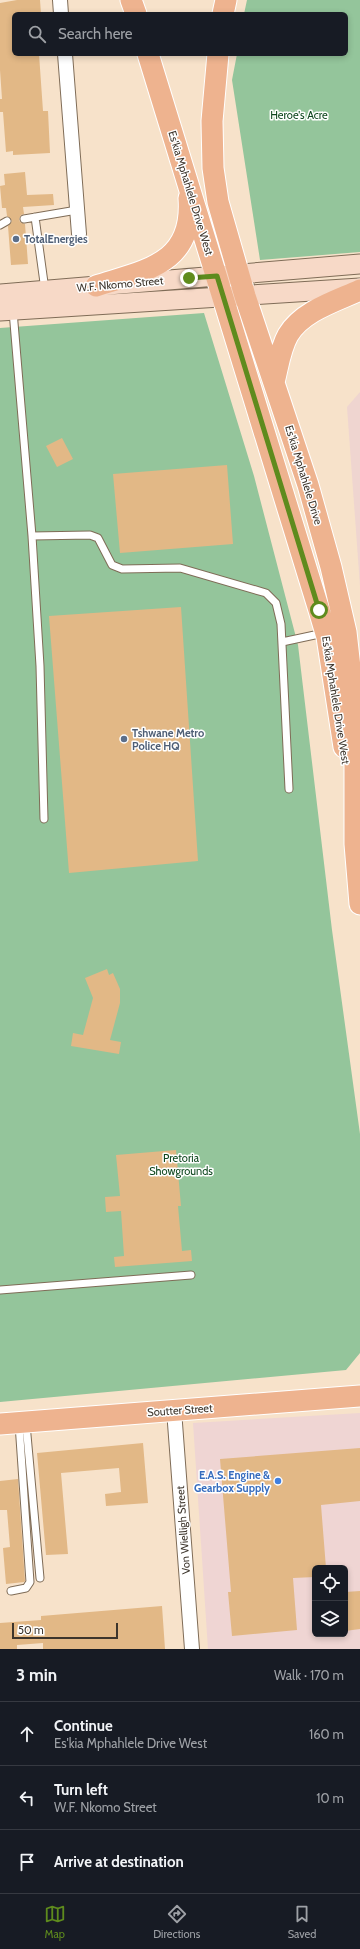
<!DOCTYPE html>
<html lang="en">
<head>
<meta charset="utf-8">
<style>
  body { margin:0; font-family:Cabin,sans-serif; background:#20242c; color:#f1f3f6 }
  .controls { position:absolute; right:12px; bottom:12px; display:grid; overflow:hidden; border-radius:6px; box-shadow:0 2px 6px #0003 }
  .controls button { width:36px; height:36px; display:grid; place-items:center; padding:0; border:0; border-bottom:1px solid #363941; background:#171b24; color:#f1f3f6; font:20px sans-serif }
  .scale { position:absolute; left:12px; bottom:10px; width:106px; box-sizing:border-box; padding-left:4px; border:2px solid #3d352c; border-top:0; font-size:11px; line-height:14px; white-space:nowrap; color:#3d352c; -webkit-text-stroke:3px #fff; paint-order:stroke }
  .stop { position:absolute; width:12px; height:12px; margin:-9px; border:3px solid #5e8b1d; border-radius:50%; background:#fff }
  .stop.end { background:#5e8b1d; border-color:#fff; box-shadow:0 1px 4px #0008 }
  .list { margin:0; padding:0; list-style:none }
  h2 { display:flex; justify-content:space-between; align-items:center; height:52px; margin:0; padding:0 16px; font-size:17px }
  h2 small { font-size:13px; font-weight:400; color:#9ea1a6 }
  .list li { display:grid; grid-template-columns:26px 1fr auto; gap:12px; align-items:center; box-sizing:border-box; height:64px; padding:0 16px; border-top:1px solid #363941 }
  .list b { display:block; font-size:15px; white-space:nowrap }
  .list p { margin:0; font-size:13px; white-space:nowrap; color:#9ea1a6 }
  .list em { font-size:13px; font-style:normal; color:#9ea1a6 }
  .icon { flex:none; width:22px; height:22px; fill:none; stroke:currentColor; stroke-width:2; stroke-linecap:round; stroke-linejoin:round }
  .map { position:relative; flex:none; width:360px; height:1649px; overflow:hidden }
  .search { position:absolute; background:#171b24; box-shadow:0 2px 6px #0003; left:12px; right:12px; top:12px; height:44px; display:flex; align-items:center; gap:10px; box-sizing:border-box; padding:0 14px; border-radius:6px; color:#9ea1a6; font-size:15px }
  .sheet { height:244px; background:#171b24 }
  nav { display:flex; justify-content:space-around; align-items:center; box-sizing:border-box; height:56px; border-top:1px solid #363941; background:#171b24; font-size:11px; color:#9ea1a6 }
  nav a { display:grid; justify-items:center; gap:2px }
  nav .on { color:#5e8b1d }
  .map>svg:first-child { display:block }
  .commercial { fill:#efd5d3; fill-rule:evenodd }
  .industrial { fill:#efd5d0 }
  .green { fill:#94c59b }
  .building { fill:#e2b886 }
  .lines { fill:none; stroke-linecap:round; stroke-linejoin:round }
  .lane-casing { stroke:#7f6c57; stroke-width:9 }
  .street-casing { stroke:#7f6c57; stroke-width:16 }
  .secondary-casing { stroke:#7f6c57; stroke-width:21 }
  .primary-casing { stroke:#fff; stroke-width:23 }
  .lane { stroke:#fff; stroke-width:7 }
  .street { stroke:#fff; stroke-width:14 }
  .secondary { stroke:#f7d9c7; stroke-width:19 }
  .primary { stroke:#eeb38f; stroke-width:21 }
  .route { stroke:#5e8b1d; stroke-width:5 }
  .service-dot { fill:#5c6f8a; stroke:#fff; stroke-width:1.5 }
  .shop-dot { fill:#3f7fe0; stroke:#fff; stroke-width:1.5 }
  .labels { text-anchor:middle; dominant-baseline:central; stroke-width:3; stroke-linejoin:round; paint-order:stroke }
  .park-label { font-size:11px; fill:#0e471e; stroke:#fff }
  .street-label { font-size:11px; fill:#3d352c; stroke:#fff }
  .service-label { font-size:11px; font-weight:bold; fill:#4e5e75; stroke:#fff; text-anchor:start }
  .shop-label { font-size:11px; font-weight:bold; fill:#366cbe; stroke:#fff; text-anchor:end }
</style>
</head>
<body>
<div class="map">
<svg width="360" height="1649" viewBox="0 0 360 1649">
  <rect width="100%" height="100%" fill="#f7e2ca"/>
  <path class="commercial" d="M360,1413V1649H208L193,1423ZM315,1568H345V1634H315Z"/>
  <path class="industrial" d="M360,392V586L347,407Z"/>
  <path class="green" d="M247,0H360V252L260,260L232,80L237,54H346V14H244Z
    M204,313L254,476L298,645L332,930L360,1134V1353L346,1370L0,1402V328Z"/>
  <path class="building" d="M17,0H40L41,14H14V54H39L43,111H48L50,153L13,155V151L6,152L3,112H0V99H2L0,70V3Z
    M25,172L27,195L53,194L54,205L23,207L24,214L21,215L19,219L20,222L25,224L28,264L11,265L8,226L12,221L7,216L6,208H2L0,186L5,185L4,174Z
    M62,438L73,459L57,467L46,446Z
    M227,465L233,544L120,553L113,474Z
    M181,607L198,861L69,873L49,616Z
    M107,969L109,975L113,973L120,989V1003L110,1040L121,1042L119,1054L71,1046L73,1033L83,1035L93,998L85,978Z
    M176,1150L181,1206H178L182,1251L191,1250L192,1261L115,1267L114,1257L124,1256L121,1211L106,1212L105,1197L120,1196L116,1155Z
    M143,1443L148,1503L106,1506L105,1494L121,1492L119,1468L61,1473L68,1554L46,1555L37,1453Z
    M360,1448V1501L321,1505L326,1568H315V1577L293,1578L297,1630L232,1636L228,1592H231L220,1459Z
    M18,1479L25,1581L24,1582L6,1584L3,1548L10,1547L7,1510H0V1481Z
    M360,1591V1629L345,1631V1592Z
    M162,1606L165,1649H43V1643L17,1645V1649H0V1623L41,1620V1616Z"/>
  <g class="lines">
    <g class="lane-casing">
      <path id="lane" d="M35,217L45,290
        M24,219L77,210
        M0,225L7,221
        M13,311L32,536L40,666L44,819
        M32,536L90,535L98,538L112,565L122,569L180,568L266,593L276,603L281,624L289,789
        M282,642L324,633
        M0,1290L191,1275
        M26,1424L40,1578
        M11,1591L26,1588L30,1582L19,1424"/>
    </g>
    <g class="street-casing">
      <path id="street" d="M60,0L61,14
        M65,54L79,234
        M174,1410L192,1649"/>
    </g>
    <g class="secondary-casing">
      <path id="secondary" d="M0,294L360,264
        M0,311L360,288"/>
    </g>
    <g class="primary-casing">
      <path id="primary" d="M131,0L136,14
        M223,14L226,0
        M148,54L319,610L327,637L344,747
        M218,54L212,121L213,168L218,202L245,296L308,485L331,567L346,632L355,712V844L360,904
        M96,286C146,270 194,264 189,198
        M274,382C278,367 280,349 288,335C302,311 336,301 360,290
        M0,1424L360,1396"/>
    </g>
    <use href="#lane" class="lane"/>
    <use href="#street" class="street"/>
    <use href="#secondary" class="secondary"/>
    <use href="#primary" class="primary"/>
  </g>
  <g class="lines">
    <path class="route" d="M189,278L217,276L319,610"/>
  </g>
  <g class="service-dot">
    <circle cx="16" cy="239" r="4"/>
    <circle cx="124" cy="739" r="4"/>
  </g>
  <circle class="shop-dot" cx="278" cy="1481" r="4"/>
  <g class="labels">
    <g class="park-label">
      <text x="299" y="115">Heroe's Acre</text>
      <text x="181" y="1158">Pretoria<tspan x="181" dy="13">Showgrounds</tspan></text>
    </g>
    <g class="street-label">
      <text transform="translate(191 193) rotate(73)">Es'kia Mphahlele Drive West</text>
      <text transform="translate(120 284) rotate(-5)">W.F. Nkomo Street</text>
      <text transform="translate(304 475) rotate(73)">Es'kia Mphahlele Drive</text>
      <text transform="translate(336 700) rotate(81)">Es'kia Mphahlele Drive West</text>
      <text transform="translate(180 1410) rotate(-4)">Soutter Street</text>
      <text transform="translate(183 1530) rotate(-94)">Von Wielligh Street</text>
    </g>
    <g class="service-label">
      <text x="24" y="239">TotalEnergies</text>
      <text x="132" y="733">Tshwane Metro<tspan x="132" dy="13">Police HQ</tspan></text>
    </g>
    <g class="shop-label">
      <text x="270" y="1475">E.A.S. Engine &amp;<tspan x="270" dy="13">Gearbox Supply</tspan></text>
    </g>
  </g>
</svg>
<div class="controls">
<button><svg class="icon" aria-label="locate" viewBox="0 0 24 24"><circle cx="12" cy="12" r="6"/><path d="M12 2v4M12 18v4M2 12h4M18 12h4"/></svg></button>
<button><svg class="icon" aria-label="layers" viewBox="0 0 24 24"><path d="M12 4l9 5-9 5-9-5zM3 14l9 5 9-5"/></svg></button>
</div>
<div class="scale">50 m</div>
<div class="stop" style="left:319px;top:610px"></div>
<div class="stop end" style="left:189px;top:278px"></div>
<div class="search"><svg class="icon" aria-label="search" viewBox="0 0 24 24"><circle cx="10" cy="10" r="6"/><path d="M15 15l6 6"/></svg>Search here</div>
</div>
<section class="sheet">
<h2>3 min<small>Walk · 170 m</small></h2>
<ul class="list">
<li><svg class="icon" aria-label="ahead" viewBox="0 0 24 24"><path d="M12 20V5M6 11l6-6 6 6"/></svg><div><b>Continue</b><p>Es'kia Mphahlele Drive West</p></div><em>160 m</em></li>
<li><svg class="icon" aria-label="left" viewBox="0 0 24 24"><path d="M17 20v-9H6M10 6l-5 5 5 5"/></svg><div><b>Turn left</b><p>W.F. Nkomo Street</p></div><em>10 m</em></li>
<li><svg class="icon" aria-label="arrive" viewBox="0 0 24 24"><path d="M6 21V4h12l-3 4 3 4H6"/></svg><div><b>Arrive at destination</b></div></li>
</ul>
</section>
<nav>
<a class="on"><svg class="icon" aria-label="map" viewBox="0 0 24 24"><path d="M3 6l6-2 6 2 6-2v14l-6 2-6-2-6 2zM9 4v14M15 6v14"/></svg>Map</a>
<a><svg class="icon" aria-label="directions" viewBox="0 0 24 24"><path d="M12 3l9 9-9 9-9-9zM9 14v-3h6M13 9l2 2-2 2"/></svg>Directions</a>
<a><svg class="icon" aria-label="saved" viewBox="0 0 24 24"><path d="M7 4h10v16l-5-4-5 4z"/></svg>Saved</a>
</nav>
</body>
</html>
